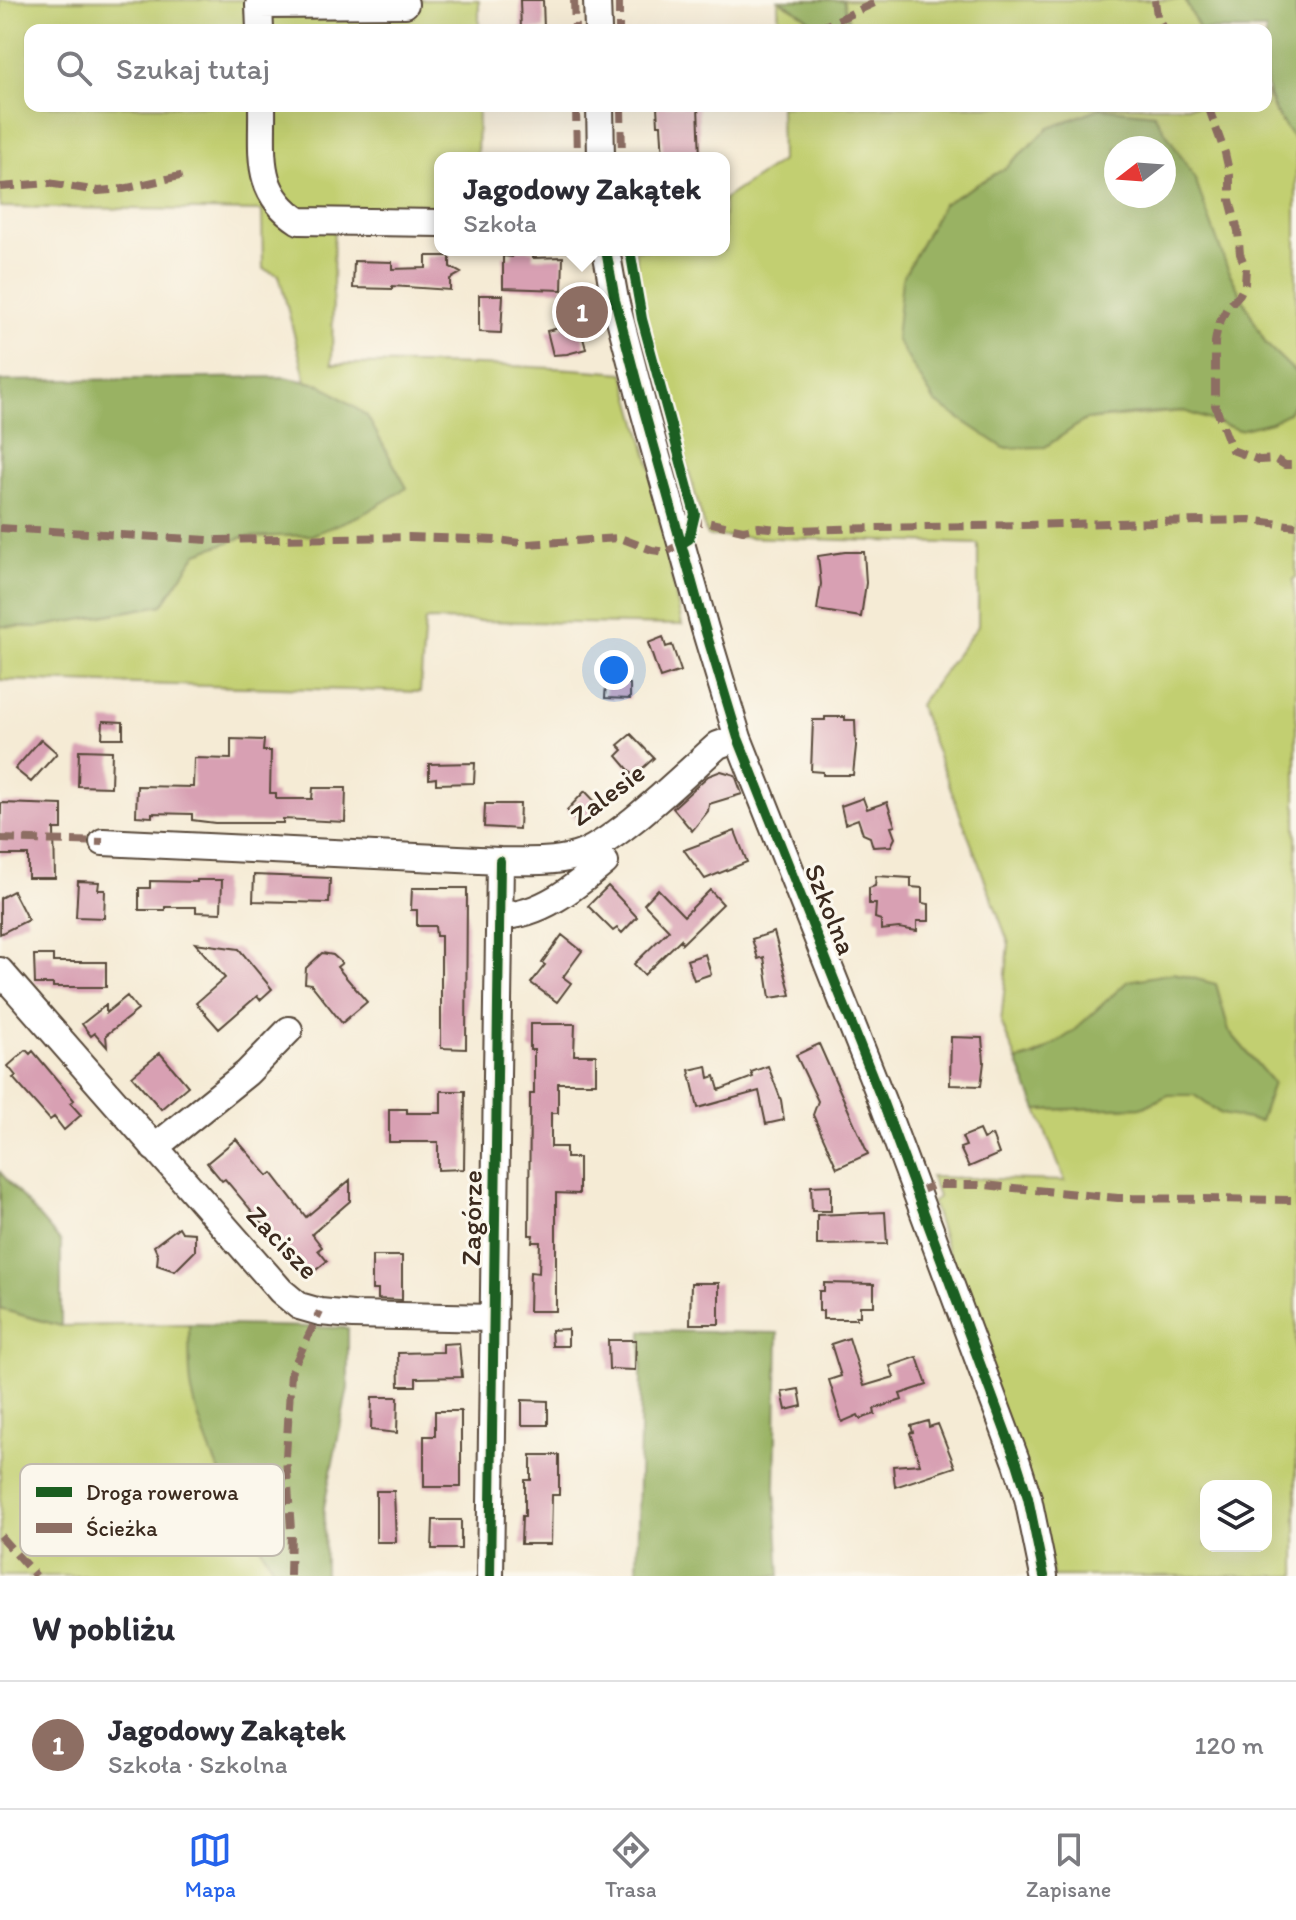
<!DOCTYPE html>
<html lang="pl">
<head>
<meta charset="utf-8">
<style>
  body { margin:0; font-family:Itim,sans-serif; background:#f7f7f7; color:#2b2b33 }
  .controls { position:absolute; right:24px; bottom:24px; display:grid; overflow:hidden; border-radius:16px; box-shadow:0 8px 32px #0002 }
  .controls button { width:72px; height:72px; display:grid; place-items:center; padding:0; border:0; border-bottom:2px solid #e1e1e2; background:#fff; color:#2b2b33; font:40px sans-serif }
  .compass { position:absolute; left:1104px; top:136px; width:72px; height:72px; border-radius:50%; background:#fff; box-shadow:0 8px 32px #0002; rotate:253deg }
  .you { position:absolute; left:614px; top:670px; width:28px; height:28px; margin:-20px; border:6px solid #fff; border-radius:50%; background:#1a73e8; box-shadow:0 0 0 12px #1a73e833 }
  .badge { display:grid; place-items:center; width:52px; height:52px; border-radius:50%; background:#2563eb; color:#fff; font-size:26px; font-weight:700 }
  .pin { position:absolute; translate:-50% -50%; border:4px solid #fff; box-shadow:0 2px 8px #0006 }
  .popup { position:absolute; left:434px; top:152px; width:296px; height:104px; box-sizing:border-box; display:grid; place-content:center; border-radius:16px; background:#fff; filter:drop-shadow(0 2px 6px #0005); font-size:26px; white-space:nowrap; color:#7c7c81 }
  .popup b { font-size:30px; color:#2b2b33 }
  .popup::after { content:''; position:absolute; left:50%; top:100%; margin-left:-16px; border:16px solid transparent; border-top-color:#fff }
  .list { margin:0; padding:0; list-style:none }
  h2 { display:flex; justify-content:space-between; align-items:center; height:104px; margin:0; padding:0 32px; font-size:34px }
  h2 small { font-size:26px; font-weight:400; color:#7c7c81 }
  .list li { display:grid; grid-template-columns:52px 1fr auto; gap:24px; align-items:center; box-sizing:border-box; height:128px; padding:0 32px; border-top:2px solid #e1e1e2 }
  .list b { display:block; font-size:30px; white-space:nowrap }
  .list p { margin:0; font-size:26px; white-space:nowrap; color:#7c7c81 }
  .list em { font-size:26px; font-style:normal; color:#7c7c81 }
  .icon { flex:none; width:44px; height:44px; fill:none; stroke:currentColor; stroke-width:2; stroke-linecap:round; stroke-linejoin:round }
  .map { position:relative; flex:none; width:1296px; height:1576px; overflow:hidden }
  .search { position:absolute; background:#fff; box-shadow:0 8px 32px #0002; left:24px; right:24px; top:24px; height:88px; display:flex; align-items:center; gap:20px; box-sizing:border-box; padding:0 28px; border-radius:16px; color:#7c7c81; font-size:30px }
  .sheet { height:232px; background:#fff }
  nav { display:flex; justify-content:space-around; align-items:center; box-sizing:border-box; height:112px; border-top:2px solid #e1e1e2; background:#fff; font-size:22px; color:#7c7c81 }
  nav a { display:grid; justify-items:center; gap:4px }
  nav .on { color:#2563eb }
  .map>svg:first-child { display:block }
  .green { fill:#c2cf71; stroke:#7e7c48; stroke-width:2; fill-rule:evenodd }
  .forest { fill:#99b263; stroke:#6a6e40; stroke-width:2; fill-rule:evenodd }
  .building { fill:#d8a0b3 }
  .lines { fill:none; stroke-linecap:round; stroke-linejoin:round }
  .minor-casing { stroke:#574739; stroke-width:30 }
  .minor { stroke:#fff; stroke-width:26 }
  .quiet { stroke:#8d6e63; stroke-width:8; stroke-dasharray:16 8; stroke-linecap:butt }
  .cycleway-casing { stroke:#fbf7ec; stroke-width:15 }
  .cycleway { stroke:#1b5e20; stroke-width:10 }
  .labels { text-anchor:middle; dominant-baseline:central; stroke-width:6; stroke-linejoin:round; paint-order:stroke }
  .street-label { font-size:28px; fill:#3b2a1e; stroke:#fbf7ec }
  .key { fill:#fbf7ec; stroke:#c1baae; stroke-width:2 }
  .key-label { font-size:22px; fill:#3b2a1e }
</style>
</head>
<body>
<div class="map">
<svg width="1296" height="1576" viewBox="0 0 1296 1576">
  <rect width="100%" height="100%" fill="#fbf7ec"/>
  <filter id="ink" filterUnits="userSpaceOnUse"><feTurbulence type="fractalNoise" baseFrequency=".0125" numOctaves="2"/><feDisplacementMap in="SourceGraphic" scale="16" xChannelSelector="R" yChannelSelector="G"/><feConvolveMatrix kernelMatrix="1 2 1 2 8 2 1 2 1" color-interpolation-filters="sRGB"/></filter>
  <filter id="wash" filterUnits="userSpaceOnUse"><feTurbulence type="fractalNoise" baseFrequency=".006" numOctaves="4" result="noise"/><feDisplacementMap in="SourceGraphic" scale="32" xChannelSelector="R" yChannelSelector="G"/><feGaussianBlur stdDeviation="1.8" result="paint"/><feColorMatrix in="noise" values="0 0 0 0 0 0 0 0 0 0 0 0 0 0 0 0 0 1.4 0 .05"/><feComposite in="paint" operator="in"/></filter>
  <g filter="url(#wash)">
    <rect width="100%" height="100%" fill="#f5ebd5"/>
    <path class="green" d="M0,0H479V30H30V106H478L477,158H440V211L334,215L332,364C430,363 526,364 624,373L664,514L659,516L682,625L425,620L420,692L0,680V626L39,627L162,605L197,553L243,537L312,535L322,385L306,381L279,275L263,269L262,211L0,207Z
      M778,0L804,15L819,30H779Z
      M843,0H1185L1200,30H851Z
      M1266,91L1275,113L1296,141V373L1266,344L1228,270L1154,114L1049,128L1004,169L943,204L1045,447L1085,420L1184,411L1239,430L1288,413L1296,400V578L1293,579L1296,616V1576H1053L932,1203L938,1197L931,1177L1065,1181L1037,1110L1144,1107L1168,1095H1194L1221,1114L1273,1083L1229,1031L1216,984L1128,981C1095,1012 1062,1050 1017,1061L1001,1022L1009,944L919,705L978,626V544L707,536L646,318L635,250H724V199L781,161L780,106H1266ZM1206,1486H1266V1546H1206Z
      M0,1309L61,1326L189,1324L192,1390L231,1499L278,1576H0Z"/>
    <path class="forest" d="M780,0H843L851,30H819L804,15Z
      M1185,0H1296V141C1261,99 1266,81 1266,30H1200Z
      M1100,108L1154,114L1194,177L1228,270L1266,344L1296,373V400L1288,413L1271,422L1239,430L1184,411L1145,413L1085,420L1045,447L1004,448L935,402L896,339L902,279L943,204L1004,169L1049,128ZM1116,148H1164V196H1116Z
      M284,377L322,385L367,416L407,488L363,514L312,535L243,537L197,553L162,605L39,627L0,626V381Z
      M1173,973L1216,984L1229,1031L1273,1083L1260,1121L1221,1114L1194,1095H1168L1144,1107L1037,1110L1017,1061L1036,1056L1071,1033L1128,981Z
      M0,1172L61,1242V1326L0,1309Z
      M189,1324L348,1328V1388L324,1507L325,1576H278C243,1515 207,1463 192,1392C188,1371 190,1346 189,1324Z
      M642,1331L778,1333L775,1488L780,1576H637Z"/>
    <g id="blocks">
      <path class="building" d="M520,0H543L544,29L521,30Z
        M657,106H698L700,158H663L661,125H658Z
        M513,250H533V258L563,257L562,290L503,288V256L512,257Z
        M426,256H450V267L461,273L450,279V290L392,286V289L353,288L354,261L392,262V269L426,268Z
        M479,295H503L501,333L479,332Z
        M579,323L586,349L567,354L553,355L547,331Z
        M845,552H864L866,583L861,617L817,610L821,584L818,556Z
        M663,637L666,647L672,645L681,671L660,678L648,643Z
        M606,683L630,684V699L605,698Z
        M825,717H845V720H855L856,746L853,775H823V772L811,771L813,720H825Z
        M103,721L123,722V738H102Z
        M631,734L654,758L634,776L617,756L623,750L618,745Z
        M41,739L57,753L31,782L15,769Z
        M231,739L264,740L263,751H271L270,793H276V799H312L313,788H346L345,822L283,819V823H215L192,820V814L152,813V817L136,816L137,786L193,787L194,758L231,759Z
        M79,750L112,751L111,787L78,786Z
        M475,763L474,783L436,784V778L429,779V764Z
        M721,771L735,775L742,794L709,804L708,811L692,831L673,808L708,776Z
        M585,791L601,808L581,827L567,810Z
        M863,798L867,809L887,802L895,826L891,827L895,838L891,846L873,847L870,837L863,834L858,819L845,824L841,806Z
        M1,803L62,805V829H54L55,878H28V855H0Z
        M485,804H520L519,829L484,827Z
        M735,831L747,862L705,879L684,850Z
        M254,875L330,878L329,903L253,901Z
        M876,876L911,878V887L922,888V903L929,904V921H917V931L899,928L881,930V920L875,918L876,904H869V888L875,886Z
        M197,880H222L221,913L196,912V907H165V910H139V888H150V881L197,882Z
        M78,881L99,882L98,890H105L104,918L76,917Z
        M608,886L637,917L622,933L617,928L613,931L588,906Z
        M412,888H467L466,1049L441,1048V936H436L435,926H417V910H411Z
        M658,889L684,916L710,890L723,904L682,944L681,939L644,975L634,964L669,930L644,904Z
        M13,891L28,920L0,934V898Z
        M774,932L791,995L770,998L764,957L758,959L752,939Z
        M562,935L582,951L563,977L571,983L557,1002L531,983L545,965L542,963Z
        M195,943L239,949L272,989L260,1000L257,996L219,1029L196,1003L225,978Z
        M322,953L333,955L342,963L337,967L367,1002L342,1023L311,984L305,983L306,968Z
        M705,954L711,974L694,980L687,960Z
        M34,955H53V962H106V987H53V984H35Z
        M127,996L138,1010L106,1035L107,1047L95,1033L91,1036L82,1024L106,1005V1013Z
        M530,1024H575L574,1055H596V1083H558V1113H551V1147H566V1158H579V1194L556,1193V1311H529L530,1272L539,1273L540,1242H532L533,1235H529L530,1094H534V1050H530Z
        M951,1037L982,1038L984,1062L981,1086L950,1085Z
        M819,1044L868,1154L837,1168L813,1115L818,1101L796,1055Z
        M26,1050L30,1054L33,1051L74,1100L70,1103L81,1115L64,1130L54,1117L50,1120L13,1078L16,1076L8,1066Z
        M160,1053L188,1086L161,1109L132,1076Z
        M707,1066L709,1078L715,1076L719,1090L753,1077L751,1072L768,1066L781,1100L784,1120L766,1124L759,1091L698,1108L689,1070Z
        M441,1091H465L464,1169L438,1170V1142H389V1109H407V1113H441Z
        M979,1130L983,1139L992,1135L999,1154L969,1167L960,1148L966,1146L962,1137Z
        M236,1139L268,1176L272,1173L306,1217L350,1180V1201L312,1234L322,1247L318,1250L327,1261L307,1277L225,1179L222,1181L207,1163Z
        M831,1185V1211H812L811,1186Z
        M885,1212L887,1244L817,1245V1215Z
        M179,1227L182,1232L195,1233V1251L175,1271L157,1265L158,1255L154,1246Z
        M372,1256H402V1300L378,1299V1290H372Z
        M691,1283H719V1324H690Z
        M824,1283L874,1284V1306H860V1316H856V1319H823V1311H819V1291H824Z
        M568,1329V1346H552L551,1330Z
        M849,1338L864,1386L894,1377L890,1366L917,1357L927,1385L900,1394L902,1400L874,1409L875,1414L860,1419L858,1415L842,1422L829,1380L841,1376L831,1344Z
        M608,1340H636L635,1370L609,1369Z
        M459,1343L462,1377L416,1378V1386H399L398,1353L443,1352V1344Z
        M799,1389L802,1406L786,1410L782,1392Z
        M372,1397H398L397,1433L371,1430Z
        M522,1400L548,1401V1425H522Z
        M435,1411H461V1487H424V1436H435Z
        M928,1421L929,1427L938,1424L955,1467L895,1487L893,1466L920,1464L910,1433L913,1432L911,1426Z
        M531,1455H559V1495H552L551,1544H521L522,1516H525V1480H531Z
        M376,1491H394L396,1542H376Z
        M433,1520H461V1549H432Z"/>
    </g>
  </g>
  <g filter="url(#ink)">
    <use href="#blocks" fill-opacity="0" stroke="#574739" stroke-width="2"/>
    <g class="lines">
      <g class="minor-casing">
        <path id="minor" d="M597,0L598,30
          M260,30L259,5L405,4
          M262,106C263,153 254,192 299,221L440,223
          M600,106L601,158
          M606,250L615,300L643,407L705,629L738,738L883,1103L1017,1463L1028,1498L1044,1576
          M103,842L500,861C525,861 551,863 575,856C613,846 686,773 718,745L738,738
          M500,916C540,916 575,887 605,862
          M0,971L281,1291L299,1306L320,1312L353,1315L494,1318
          M154,1148L247,1073L289,1030
          M490,1576L500,861"/>
      </g>
      <use href="#minor" class="minor"/>
      <path class="quiet" d="M574,0L575,30
        M619,0V30
        M1155,0L1157,16L1165,30
        M816,30L881,0
        M576,106L577,158
        M621,106L622,158
        M1208,106L1225,153L1230,175V200L1238,231L1240,254L1246,268L1245,284L1240,294L1227,308L1218,326L1215,342V405L1232,450L1259,460L1275,459L1285,465H1296
        M0,187L48,183L98,191L123,189L184,175
        M695,514L694,522H707L743,530L759,527L789,530L1250,520L1296,526
        M0,528L209,540L409,537L499,540L527,544L620,538L652,550L666,552L681,544
        M0,839L103,842
        M917,1192L934,1185H984L1118,1198L1296,1200
        M0,1536L36,1576
        M290,1576L291,1530L286,1457L291,1372L320,1312"/>
      <g class="cycleway-casing">
        <path id="cycleway" d="M606,250L615,300L643,407L705,629L738,738L883,1103L1017,1463L1028,1498L1044,1576
          M630,250L642,319L695,514L689,539L681,544
          M490,1576L500,861"/>
      </g>
      <use href="#cycleway" class="cycleway"/>
    </g>
  </g>
  <g class="labels">
    <g class="street-label">
      <text transform="translate(607 794) rotate(-37)">Zalesie</text>
      <text transform="translate(831 909) rotate(68)">Szkolna</text>
      <text transform="translate(471 1218) rotate(-89)">Zagórze</text>
      <text transform="translate(283 1242) rotate(46)">Zacisze</text>
    </g>
  </g>
  <rect x="20" y="1464" width="264" height="92" rx="12" class="key"/>
  <rect x="36" y="1487" width="36" height="10" fill="#1b5e20"/>
  <rect x="36" y="1523" width="36" height="10" fill="#8d6e63"/>
  <g class="key-label">
    <text x="86" y="1500">Droga rowerowa</text>
    <text x="86" y="1536">Ścieżka</text>
  </g>
</svg>
<div class="controls">
<button><svg class="icon" aria-label="layers" viewBox="0 0 24 24"><path d="M12 4l9 5-9 5-9-5zM3 14l9 5 9-5"/></svg></button>
</div>
<svg class="compass" viewBox="-18 -18 36 36"><path d="M0-13l5 13h-10z" fill="#e53935"/><path d="M0 13l5-13h-10z" fill="#7c7c81"/></svg>
<div class="you"></div>
<div class="pin badge" style="left:582px;top:312px;background:#8d6e63">1</div>
<div class="popup"><b>Jagodowy Zakątek</b>Szkoła</div>
<div class="search"><svg class="icon" aria-label="search" viewBox="0 0 24 24"><circle cx="10" cy="10" r="6"/><path d="M15 15l6 6"/></svg>Szukaj tutaj</div>
</div>
<section class="sheet">
<h2>W pobliżu<small></small></h2>
<ul class="list">
<li><span class="badge" style="background:#8d6e63">1</span><div><b>Jagodowy Zakątek</b><p>Szkoła · Szkolna</p></div><em>120 m</em></li>
</ul>
</section>
<nav>
<a class="on"><svg class="icon" aria-label="map" viewBox="0 0 24 24"><path d="M3 6l6-2 6 2 6-2v14l-6 2-6-2-6 2zM9 4v14M15 6v14"/></svg>Mapa</a>
<a><svg class="icon" aria-label="directions" viewBox="0 0 24 24"><path d="M12 3l9 9-9 9-9-9zM9 14v-3h6M13 9l2 2-2 2"/></svg>Trasa</a>
<a><svg class="icon" aria-label="saved" viewBox="0 0 24 24"><path d="M7 4h10v16l-5-4-5 4z"/></svg>Zapisane</a>
</nav>
</body>
</html>
